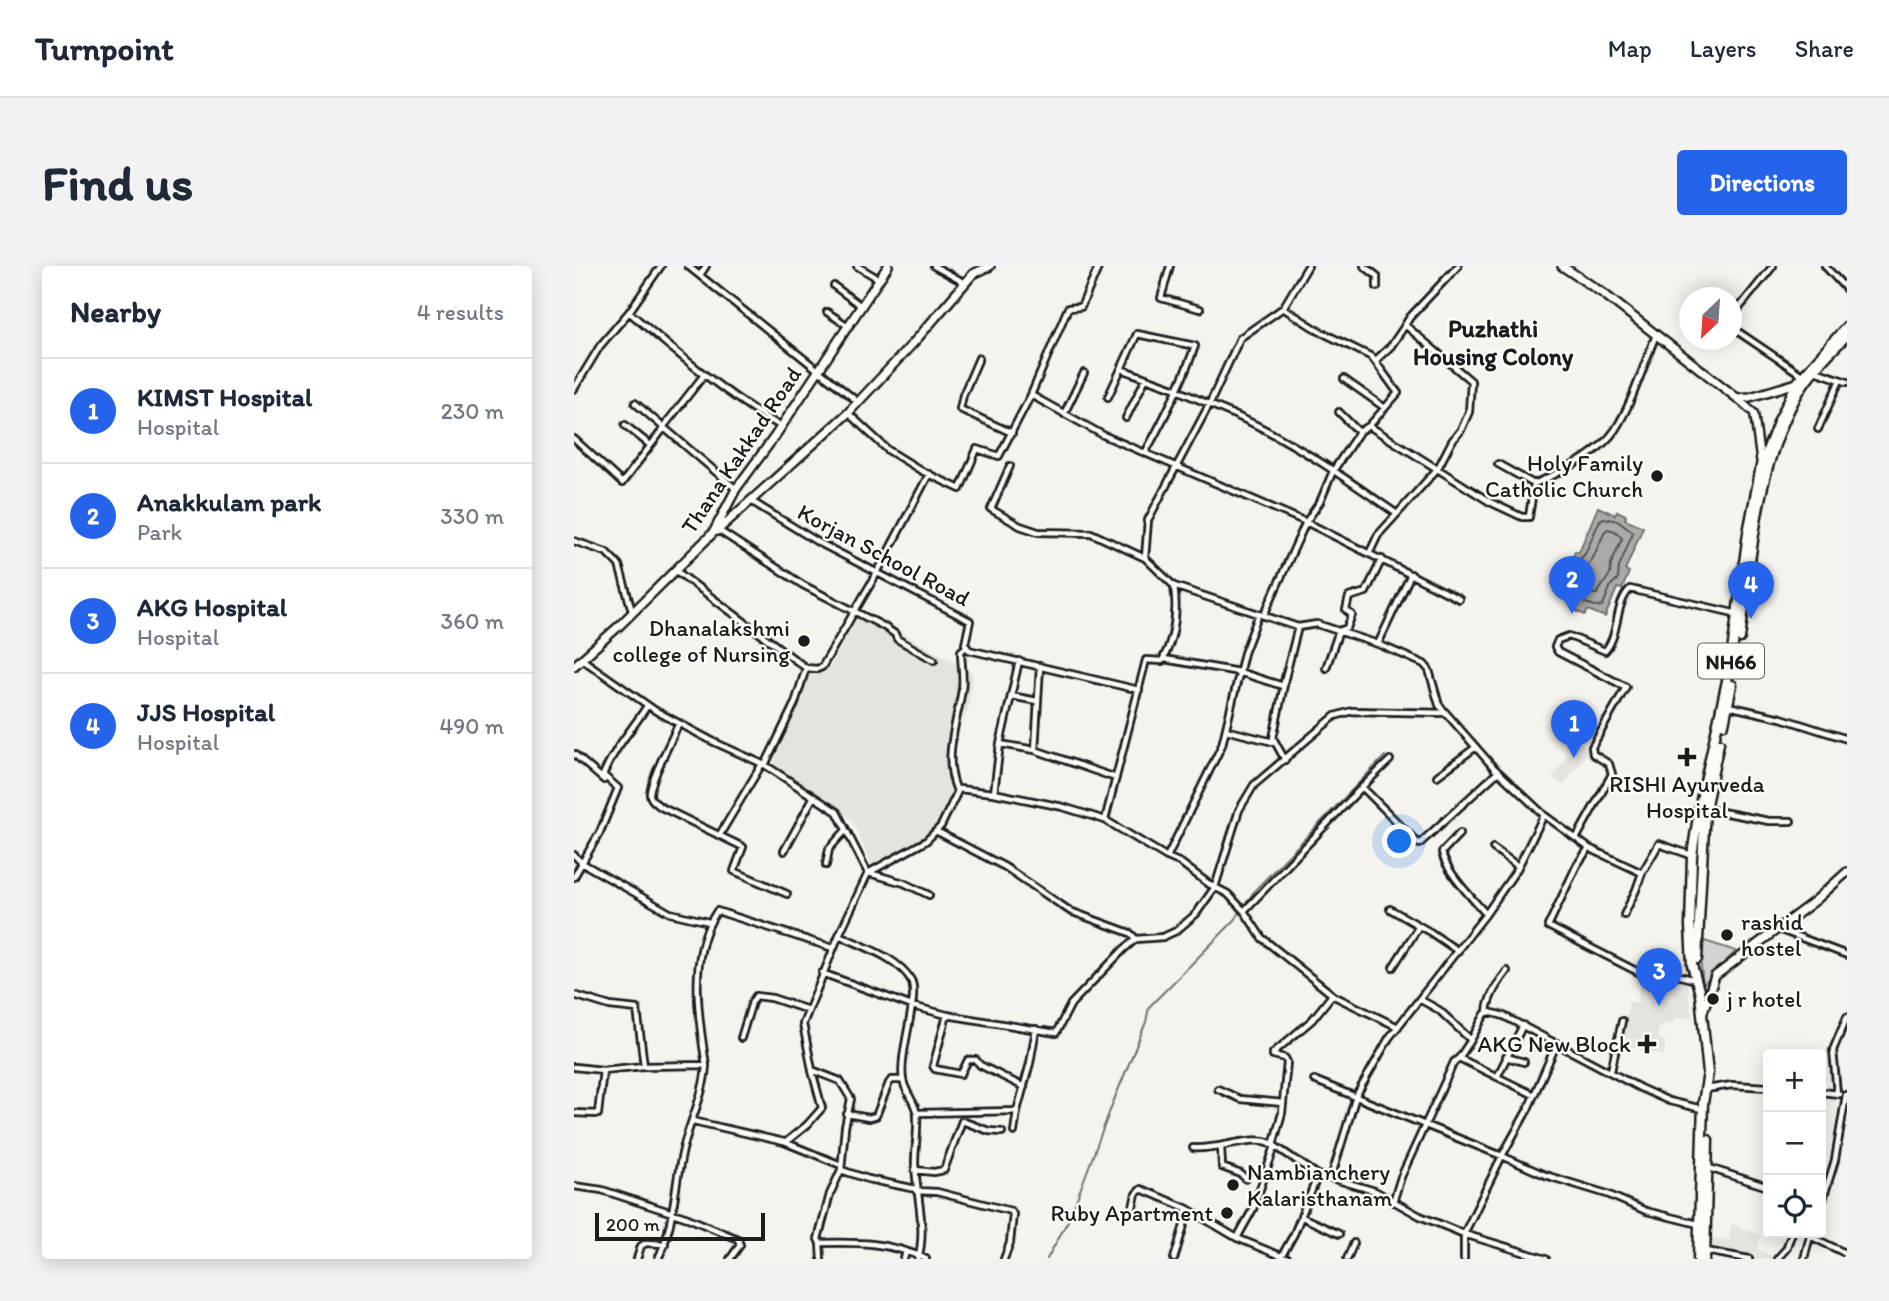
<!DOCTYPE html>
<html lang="en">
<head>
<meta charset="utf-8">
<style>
  body { margin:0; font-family:Itim,sans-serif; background:#f2f2f3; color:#1f2937 }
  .controls { position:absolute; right:21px; bottom:21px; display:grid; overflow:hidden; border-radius:7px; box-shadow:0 4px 18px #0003 }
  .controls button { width:63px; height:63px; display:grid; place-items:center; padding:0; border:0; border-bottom:2px solid #e0e1e3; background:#fff; color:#1f2937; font:35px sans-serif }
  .compass { position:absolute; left:1105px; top:21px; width:63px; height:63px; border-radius:50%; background:#fff; box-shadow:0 4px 18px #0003; rotate:205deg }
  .scale { position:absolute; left:21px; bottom:18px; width:170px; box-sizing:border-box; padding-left:7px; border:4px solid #1c1c1c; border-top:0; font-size:19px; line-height:24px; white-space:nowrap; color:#1c1c1c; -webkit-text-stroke:5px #fdfcf7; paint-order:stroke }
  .you { position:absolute; left:826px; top:576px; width:24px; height:24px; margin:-18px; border:5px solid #fff; border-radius:50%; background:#1a73e8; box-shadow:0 0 0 10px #1a73e833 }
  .badge { display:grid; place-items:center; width:46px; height:46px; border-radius:50%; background:#2563eb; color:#fff; font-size:23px; font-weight:700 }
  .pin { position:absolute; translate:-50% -58px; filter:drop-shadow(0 2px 4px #0008) }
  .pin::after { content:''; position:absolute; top:37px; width:24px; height:21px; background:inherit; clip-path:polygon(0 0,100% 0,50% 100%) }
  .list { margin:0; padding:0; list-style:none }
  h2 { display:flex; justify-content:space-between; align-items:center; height:91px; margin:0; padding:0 28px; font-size:30px }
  h2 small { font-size:23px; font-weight:400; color:#747a83 }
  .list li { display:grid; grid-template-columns:46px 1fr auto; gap:21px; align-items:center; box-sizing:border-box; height:105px; padding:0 28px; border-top:2px solid #e0e1e3 }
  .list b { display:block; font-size:26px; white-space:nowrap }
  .list p { margin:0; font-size:23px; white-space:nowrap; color:#747a83 }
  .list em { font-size:23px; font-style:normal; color:#747a83 }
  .icon { flex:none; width:38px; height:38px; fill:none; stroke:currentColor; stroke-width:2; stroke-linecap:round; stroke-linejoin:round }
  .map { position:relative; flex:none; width:1273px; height:993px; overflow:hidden; border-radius:7px }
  header { display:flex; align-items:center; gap:42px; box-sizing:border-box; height:98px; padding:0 35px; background:#fff; border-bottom:2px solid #e0e1e3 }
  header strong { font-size:33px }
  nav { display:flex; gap:38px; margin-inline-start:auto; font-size:24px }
  .intro { display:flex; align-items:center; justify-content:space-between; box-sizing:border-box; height:168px; padding:0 42px }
  h1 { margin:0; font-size:49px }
  .button { padding:18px 32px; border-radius:7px; background:#2563eb; color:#fff; font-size:24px; font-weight:700 }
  main { display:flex; gap:42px; padding:0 42px }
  aside { flex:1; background:#fff; border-radius:7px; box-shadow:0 4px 18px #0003 }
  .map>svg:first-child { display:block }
  .built { fill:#e4e3de }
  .green { fill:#d4d3cf; stroke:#787876; stroke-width:2 }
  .water { fill:#abaaa6; stroke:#72716f; stroke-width:2 }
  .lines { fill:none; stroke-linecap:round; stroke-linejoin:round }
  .shore { stroke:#555553; stroke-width:2 }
  .stream { stroke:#72716f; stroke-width:2 }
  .minor-casing { stroke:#1c1c1c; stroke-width:10 }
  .tertiary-casing { stroke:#1c1c1c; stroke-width:11 }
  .secondary-casing { stroke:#1c1c1c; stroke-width:12 }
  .trunk-casing { stroke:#1c1c1c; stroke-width:13 }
  .minor { stroke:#fdfcf7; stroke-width:4.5 }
  .tertiary { stroke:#fdfcf7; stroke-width:6 }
  .secondary { stroke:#fdfcf7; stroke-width:7 }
  .trunk { stroke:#fdfcf7; stroke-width:8 }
  .poi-dot { fill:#1c1c1c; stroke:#fdfcf7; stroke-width:2.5 }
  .labels { text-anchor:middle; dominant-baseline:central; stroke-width:5; stroke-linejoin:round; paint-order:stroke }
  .shield { fill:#fdfcf7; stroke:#605f5e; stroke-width:2 }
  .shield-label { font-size:21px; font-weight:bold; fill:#1c1c1c }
  .street-label { font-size:23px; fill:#1c1c1c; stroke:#fdfcf7 }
  .poi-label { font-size:23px; fill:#1c1c1c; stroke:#fdfcf7; text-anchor:end }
  .neighbourhood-label { font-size:24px; font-weight:bold; fill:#1c1c1c; stroke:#fdfcf7 }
</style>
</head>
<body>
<header>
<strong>Turnpoint</strong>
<nav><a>Map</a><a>Layers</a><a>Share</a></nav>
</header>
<div class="intro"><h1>Find us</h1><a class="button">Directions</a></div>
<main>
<aside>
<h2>Nearby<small>4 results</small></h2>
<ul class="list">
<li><span class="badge">1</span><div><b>KIMST Hospital</b><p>Hospital</p></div><em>230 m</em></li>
<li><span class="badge">2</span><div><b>Anakkulam park</b><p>Park</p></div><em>330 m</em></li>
<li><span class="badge">3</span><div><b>AKG Hospital</b><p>Hospital</p></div><em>360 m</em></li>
<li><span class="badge">4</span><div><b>JJS Hospital</b><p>Hospital</p></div><em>490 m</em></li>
</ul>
</aside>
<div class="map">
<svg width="1273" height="993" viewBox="0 0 1273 993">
  <rect width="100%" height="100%" fill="#f4f3ee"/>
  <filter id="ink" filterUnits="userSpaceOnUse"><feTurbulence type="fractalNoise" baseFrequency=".0143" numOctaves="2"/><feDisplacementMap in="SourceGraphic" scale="14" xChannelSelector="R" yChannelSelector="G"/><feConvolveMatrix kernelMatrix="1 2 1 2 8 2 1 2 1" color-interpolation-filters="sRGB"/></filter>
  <g filter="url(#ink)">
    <path class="built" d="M288,344L399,407L394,443L372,487L383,529L360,563L347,576L299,602L278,554L256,536L201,502L202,483L226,436L233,406L252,408Z
      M1003,476L1015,483L990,519L978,511Z
      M1066,711L1113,716L1118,751L1101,752L1098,757L1090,758L1089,762L1085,761L1083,773L1091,775L1090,789L1056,781V774L1047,773L1055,736H1064Z
      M1158,958L1187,969L1183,983L1205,993H1169L1171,989L1166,986L1137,984L1138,972L1155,974Z"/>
    <path class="green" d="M1124,673L1162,685L1129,719Z"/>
    <path class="water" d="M1024,241L1041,249L1043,245L1052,249L1051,253L1069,261L1051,304L1055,306L1048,323L1043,322L1031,351L1014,344L1011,349L1002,345L1004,339L986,331L998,302L995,298L1001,285L1005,286Z"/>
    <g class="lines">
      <path class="shore" d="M1030,252L1045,255L1059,266L1045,301L1044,313L1037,319L1029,339L1025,341L1011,337L996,326L1004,304L1005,294L1011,288L1026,254Z
        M1034,263L1041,265L1048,272L1037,298L1036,308L1023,328H1015L1008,323L1007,320L1014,299L1019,292L1031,265Z"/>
      <path class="stream" d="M669,642L681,624L811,490
        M473,993L496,951L538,839L572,756L575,741L661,654L665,647"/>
      <g class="minor-casing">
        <path id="minor" d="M114,0L284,136
          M283,0L305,13
          M360,0L391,17
          M596,0L587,32L626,43
          M790,0L803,10V21
          M1251,0L1273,24
          M126,9L132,0
          M260,20L287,40
          M55,46C104,88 152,129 208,161
          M253,46L274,60
          M1157,52L1199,0
          M1157,61L1228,109
          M1138,76L1140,74
          M405,92L389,129L386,143L438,167
          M801,95L817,80L832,58
          M1241,105L1273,116
          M770,113L811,142
          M0,123L26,80L55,46L87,0
          M457,129L494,42L507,41L525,0
          M534,131L547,103
          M61,137L162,223
          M765,146L785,166
          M274,147L314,184L348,205L386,223L403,183L425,190L457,129L529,169L732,256L885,333
          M490,148L510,107
          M552,152L572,112
          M51,159L76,179
          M90,160L130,109
          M795,160L916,236L948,251H955L960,218
          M1244,163L1266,114
          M0,173L48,217L90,162
          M571,187C590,153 608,117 621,80L563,68L547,103L600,122L603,124C629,136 656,146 682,159C732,184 778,217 823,248L864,202L878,175L887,164L895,146L897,115L831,59L836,51L884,0
          M924,198L960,218
          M436,200L417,243L446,260L464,266L517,267L571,292
          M960,218C986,207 1025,188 1041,164C1059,136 1069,100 1082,69
          M177,235L242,275L396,355L391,378L395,384L565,424
          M144,264L229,319L309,360L321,368L323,373L360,394
          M0,275L32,286L45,299L58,345
          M795,288L804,269L823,248
          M101,304L232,402L243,403L248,401L303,307L355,208
          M600,320L724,361L743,358L804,378L850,398L855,404L865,439L920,502L970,549L1015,582L1068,607L1085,578L1117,589
          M690,349L732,256L746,236L759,205L785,166L795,160L824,127L798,91L745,65L709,42
          M804,378L837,308
          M590,393L665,406L709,420L724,361
          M9,394L82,445L140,476L191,499L263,546L294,607L265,669C287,680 324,691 337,714C346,730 324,788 329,814C331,826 342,837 343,849C344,865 341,881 341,897C342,929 353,962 344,993
          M752,402L765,365L773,362L778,349L772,344L775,331L792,326L808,293
          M710,419L699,472L711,494
          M437,430L463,435
          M73,440C58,464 40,482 29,509L44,522L26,566L8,597L96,647L135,656
          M1154,440L1207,452L1273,473
          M105,457C99,471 75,516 76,529C77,535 83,538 87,541L169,581L160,605L213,628
          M652,464L699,476
          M426,478L461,484L542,512
          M461,484L466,400
          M0,488L30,514L29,510
          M191,499L221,437L232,402
          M863,510L902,481
          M788,521L845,578L924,506
          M383,525C368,491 383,458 388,423C390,411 387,398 387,385L391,382
          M420,527L426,478L445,395
          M1132,543L1195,555H1217
          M531,554L572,394L588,395C601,371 604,347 600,320L571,292L574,254L635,139L666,72L709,42L734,0
          M362,565L431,601L496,645L556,667L562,673
          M886,567L868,586C871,605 899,633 912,648
          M145,570L188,498
          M1003,571L1038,508L1035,498L1019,488L1018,481L1052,421L984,386L981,381L984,374L995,370L1031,385C1046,368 1040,339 1056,323L1164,348
          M919,582L944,600
          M1015,582L1003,599L974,660L1066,707L1106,710L1122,714
          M210,585L239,532
          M0,589L8,597L0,611
          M593,591L648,479L670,387L685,348
          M252,599L255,583L272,564
          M294,607L352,575L367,560L385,523L420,527L489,541L531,554L593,591L607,597L635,618L654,628L670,645L688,672L760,730L824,761
          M295,607L330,617L355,629
          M816,643L856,666L884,685
          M670,645L788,521L816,494
          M1050,649L1062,624L1068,607
          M1204,663L1273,689
          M265,669L229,758L238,804L266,815L277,833L271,861L267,904L256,928L244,973L246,977C285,976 315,976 352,993
          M819,701L845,660
          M248,707L338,740L373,749L482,767L497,738L550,683L562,673L589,671L602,665L622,648L641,621L665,544L680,519L761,450L778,445L872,447
          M0,729L36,740L63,743L70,800
          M847,734L865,744L897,774L911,748L915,746L930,750L1066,822L1095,835L1128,843
          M913,746C914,731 924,717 933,705
          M373,749L359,800L361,803L387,808L394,794H402L406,799L450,821
          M167,772L178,736L182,730L198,732L234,744
          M897,774L885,792L960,829
          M932,791L950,796
          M0,801L29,804L24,848L0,847
          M29,804L70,800L132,799C124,751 114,687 143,645L259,682
          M1037,805L1048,755
          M923,811L949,759
          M740,814L928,890L954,843L983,777
          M644,823L666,833L709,837
          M1132,823L1158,819L1194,821
          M1247,826L1265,828
          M1263,828L1259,784L1273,751
          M343,847L443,845L456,797L462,763
          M273,848L295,852L302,850L315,817L318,814H329
          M119,855L210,876L267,899
          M440,866L443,845
          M212,876L233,859L248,842L238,805
          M701,880L744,909
          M647,881L648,901L667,908L672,913
          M619,882C640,885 684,867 698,878
          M1135,902L1194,921
          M267,904L294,913L342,923
          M341,904L360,906L370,904L388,855L415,865L428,866
          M757,912L801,925L846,950L890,968L928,890L971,909L1033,928L1072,945L1124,958
          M0,920L28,924L114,952L164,973L166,979L156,993
          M342,925L363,926L437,945L439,948L436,977L430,993
          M819,936L827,911L880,796L885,792
          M1247,940L1261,894L1272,829
          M559,941L562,928L567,923L612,942L613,949L600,993
          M612,942L663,972L714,993
          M728,951L765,968
          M663,972L679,943L701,880L699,879L708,847L713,796L711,792L699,789V787L738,754L758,729
          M246,977L247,993
          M1132,985L1175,993
          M63,993L67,980L72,977L91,978
          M84,993C100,960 100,924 108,888C114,858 130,831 132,799
          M330,993L332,985
          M706,993L720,968L744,909L757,912L782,830L815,772L912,648L943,603L970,549
          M773,993L780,977
          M890,993V968L972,993
          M1203,993L1212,983L1218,967
          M1230,993L1236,970L1273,988"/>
      </g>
      <g class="tertiary-casing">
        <path id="tertiary" d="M1163,132L1180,147L1187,199"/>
      </g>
      <g class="secondary-casing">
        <path id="secondary" d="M988,0L1030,28L1163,132L1176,131L1223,117
          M143,265L274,147L342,74L399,8L416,0
          M0,400L45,360L139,267L162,223L201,170L314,0
          M1129,746L1141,710L1242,634L1273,606"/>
      </g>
      <g class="trunk-casing">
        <path id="trunk" d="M1166,372C1178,287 1182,197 1227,122C1239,102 1257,86 1273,69
          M1150,458L1158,419
          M1123,693L1131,543L1145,477
          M1124,993L1129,837L1134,807L1126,728L1118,699L1116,660L1118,590L1125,543L1156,401L1174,267L1187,200L1205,154L1223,117L1273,60
          M1131,993L1134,874"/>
      </g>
      <use href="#minor" class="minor"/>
      <use href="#tertiary" class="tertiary"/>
      <use href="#secondary" class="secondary"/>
      <use href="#trunk" class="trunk"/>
    </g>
  </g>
  <g class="poi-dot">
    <circle cx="1083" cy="210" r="7"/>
    <circle cx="230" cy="375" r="7"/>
    <path d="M1109.5 480.5h7v7h7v7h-7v7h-7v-7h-7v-7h7z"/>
    <circle cx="1153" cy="669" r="7"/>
    <circle cx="1139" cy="733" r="7"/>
    <path d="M1069.5 767.5h7v7h7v7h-7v7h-7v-7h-7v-7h7z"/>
    <circle cx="659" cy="919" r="7"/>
    <circle cx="653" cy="947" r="7"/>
  </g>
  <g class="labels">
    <rect class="shield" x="1124" y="377.5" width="66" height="35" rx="5"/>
    <g class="shield-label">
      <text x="1157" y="395">NH66</text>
    </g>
    <g class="street-label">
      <text transform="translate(167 184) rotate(-56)">Thana Kakkad Road</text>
      <text transform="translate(310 289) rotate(28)">Korjan School Road</text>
    </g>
    <g class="poi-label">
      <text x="1069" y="197">Holy Family<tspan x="1069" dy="26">Catholic Church</tspan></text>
      <text x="216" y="362">Dhanalakshmi<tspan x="216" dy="26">college of Nursing</tspan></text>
      <text x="1113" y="518" text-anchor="middle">RISHI Ayurveda<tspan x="1113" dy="26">Hospital</tspan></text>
      <text x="1167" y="656" text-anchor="start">rashid<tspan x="1167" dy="26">hostel</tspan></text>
      <text x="1153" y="733" text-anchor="start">j r hotel</text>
      <text x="1057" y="778">AKG New Block</text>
      <text x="673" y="906" text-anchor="start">Nambianchery<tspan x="673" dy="26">Kalaristhanam</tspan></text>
      <text x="639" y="947">Ruby Apartment</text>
    </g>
    <g class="neighbourhood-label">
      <text x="919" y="62">Puzhathi<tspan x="919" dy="28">Housing Colony</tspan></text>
    </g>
  </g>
</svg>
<div class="controls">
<button>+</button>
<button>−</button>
<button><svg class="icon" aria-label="locate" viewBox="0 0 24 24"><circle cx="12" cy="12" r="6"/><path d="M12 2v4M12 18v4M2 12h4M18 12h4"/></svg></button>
</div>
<svg class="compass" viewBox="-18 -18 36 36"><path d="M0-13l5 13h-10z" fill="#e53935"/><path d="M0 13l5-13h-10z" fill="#747a83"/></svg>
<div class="scale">200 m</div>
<div class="you"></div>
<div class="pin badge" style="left:1000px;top:492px">1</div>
<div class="pin badge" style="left:998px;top:348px">2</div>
<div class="pin badge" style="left:1085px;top:740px">3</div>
<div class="pin badge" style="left:1177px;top:353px">4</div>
</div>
</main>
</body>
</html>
